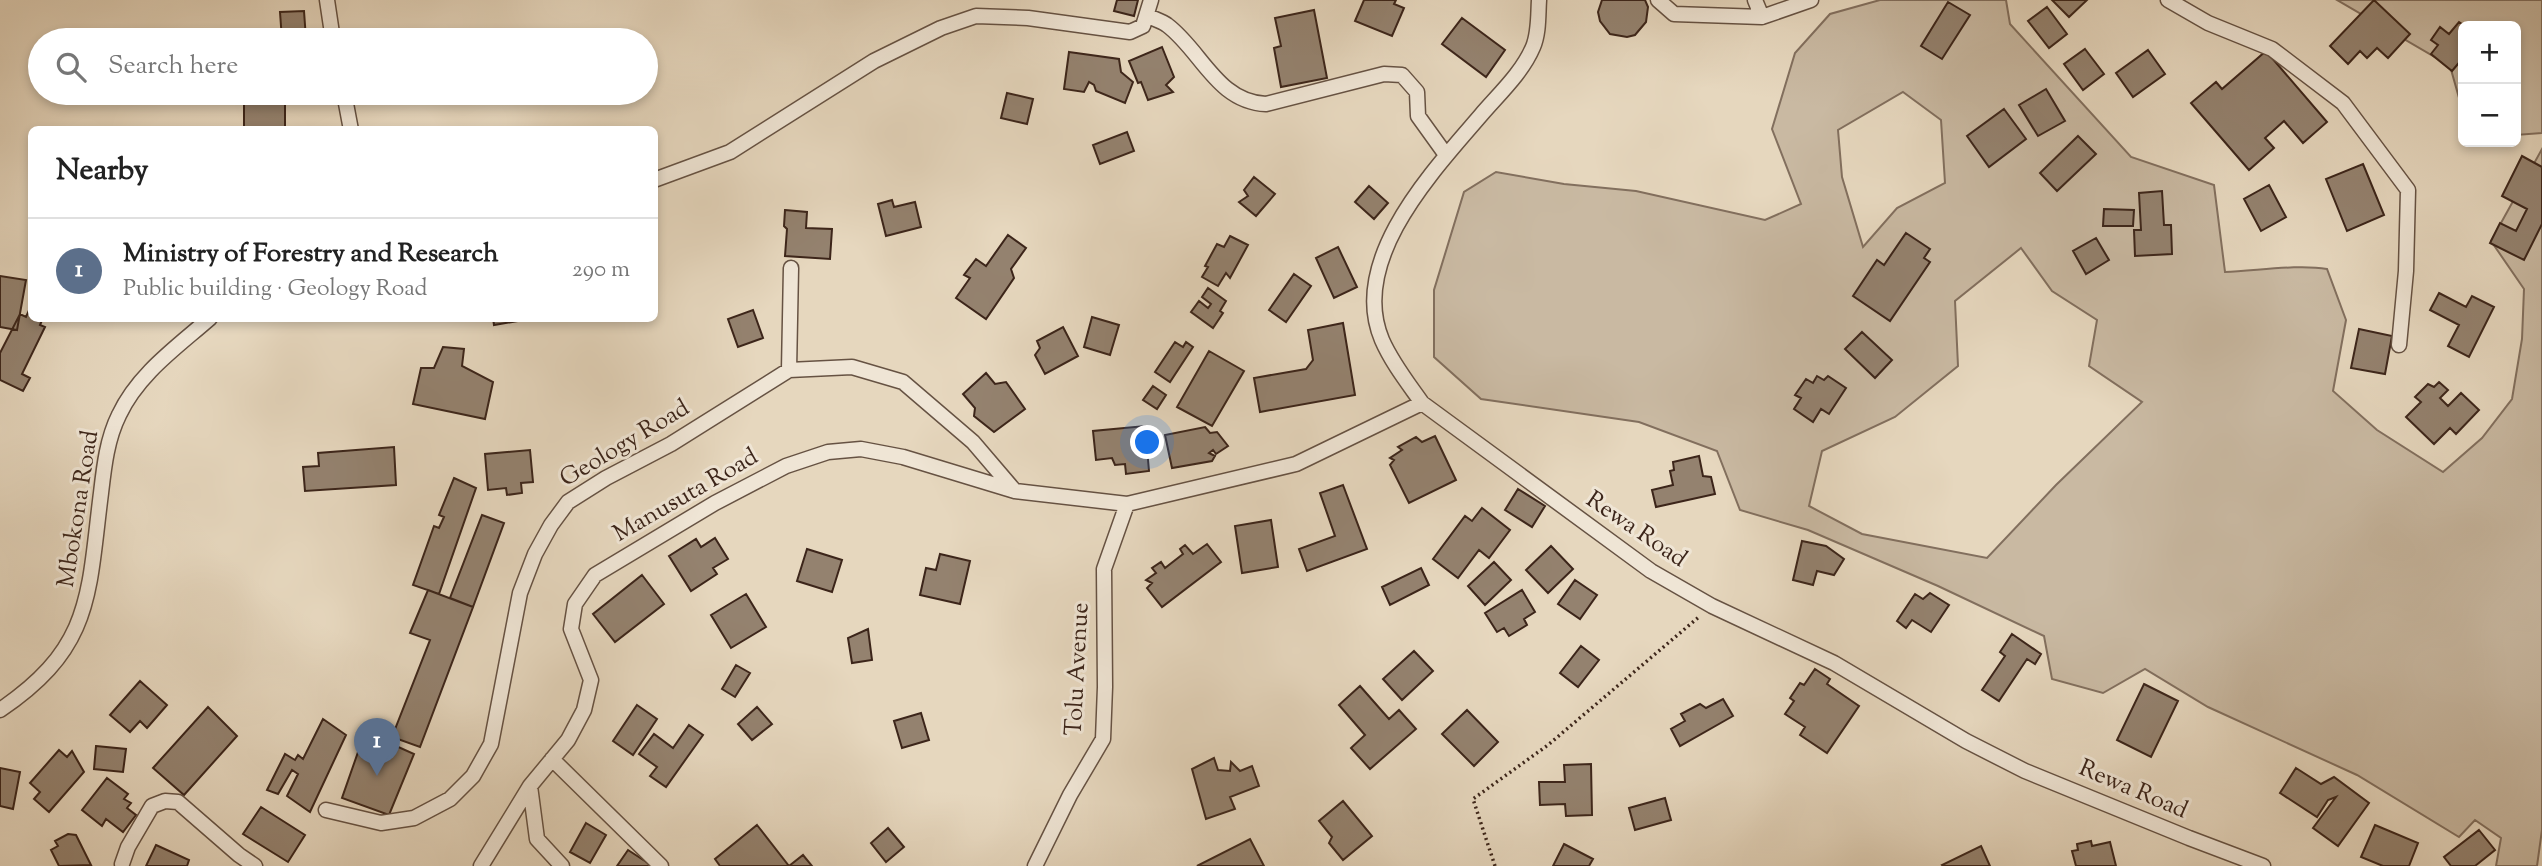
<!DOCTYPE html>
<html lang="en">
<head>
<meta charset="utf-8">
<style>
  body { margin:0; font-family:"Sorts Mill Goudy",serif; background:#f6f6f6; color:#222 }
  .controls { position:absolute; right:21px; top:21px; display:grid; overflow:hidden; border-radius:10px; box-shadow:0 4px 10px #0003 }
  .controls button { width:63px; height:63px; display:grid; place-items:center; padding:0; border:0; border-bottom:2px solid #e0e0e0; background:#fff; color:#222; font:35px sans-serif }
  .you { position:absolute; left:1148px; top:443px; width:24px; height:24px; margin:-18px; border:5px solid #fff; border-radius:50%; background:#1a73e8; box-shadow:0 0 0 10px #1a73e833 }
  .badge { display:grid; place-items:center; width:46px; height:46px; border-radius:50%; background:#8f2418; color:#fff; font-size:23px; font-weight:700 }
  .pin { position:absolute; translate:-50% -58px; filter:drop-shadow(0 2px 4px #0008) }
  .pin::after { content:''; position:absolute; top:37px; width:24px; height:21px; background:inherit; clip-path:polygon(0 0,100% 0,50% 100%) }
  .list { margin:0; padding:0; list-style:none }
  h2 { display:flex; justify-content:space-between; align-items:center; height:91px; margin:0; padding:0 28px; font-size:30px }
  h2 small { font-size:23px; font-weight:400; color:#767676 }
  .list li { display:grid; grid-template-columns:46px 1fr auto; gap:21px; align-items:center; box-sizing:border-box; height:105px; padding:0 28px; border-top:2px solid #e0e0e0 }
  .list b { display:block; font-size:26px; white-space:nowrap }
  .list p { margin:0; font-size:23px; white-space:nowrap; color:#767676 }
  .list em { font-size:23px; font-style:normal; color:#767676 }
  .icon { flex:none; width:38px; height:38px; fill:none; stroke:currentColor; stroke-width:2; stroke-linecap:round; stroke-linejoin:round }
  .map { position:relative; flex:none; width:2542px; height:866px; overflow:hidden }
  .search { position:absolute; background:#fff; box-shadow:0 4px 10px #0003; left:28px; top:28px; width:630px; height:77px; display:flex; align-items:center; gap:18px; box-sizing:border-box; padding:0 24px; border-radius:38px; color:#767676; font-size:26px }
  .panel { position:absolute; background:#fff; box-shadow:0 4px 10px #0003; left:28px; top:126px; width:630px; height:196px; border-radius:10px }
  .map>svg:first-child { display:block }
  .green { fill:#c9b9a2; stroke:#826f5e; stroke-width:2; fill-rule:evenodd }
  .building { fill:#94826f; stroke:#3c251a; stroke-width:2 }
  .lines { fill:none; stroke-linecap:round; stroke-linejoin:round }
  .street-casing { stroke:#665243; stroke-width:17 }
  .path { stroke:#3c251a; stroke-width:3.5; stroke-dasharray:2 3.5; stroke-linecap:butt }
  .street { stroke:#efe5d5; stroke-width:14 }
  .labels { text-anchor:middle; dominant-baseline:central; stroke-width:6; stroke-linejoin:round; paint-order:stroke }
  .street-label { font-size:24px; fill:#3c251a; stroke:#efe5d5 }
</style>
</head>
<body>
<div class="map">
<svg width="2542" height="866" viewBox="0 0 2542 866">
  <rect width="100%" height="100%" fill="#e6d7be"/>
  <filter id="stains"><feTurbulence type="fractalNoise" baseFrequency=".00286" numOctaves="4"/><feColorMatrix values="0 0 0 0 .2 0 0 0 0 .09 0 0 0 0 .02 0 0 0 .5 -.17"/></filter>
  <radialGradient id="worn" r=".72"><stop offset=".6" stop-color="#630" stop-opacity="0"/><stop offset="1" stop-color="#630" stop-opacity=".3"/></radialGradient>
  <path class="green" d="M1880,0H2006L2010,24L2131,157L2214,185L2225,272C2256,271 2298,264 2327,269L2346,320L2333,391L2377,430L2443,472L2482,438L2512,399L2522,339L2524,289L2491,241L2542,149V830L2537,866H2496L2501,838L2475,820L2459,837L2357,775L2208,707L2145,669L2103,693L2052,679L2044,636L1938,586L1808,530L1740,510L1717,451L1639,422L1481,399L1434,357V290L1464,192L1496,172L1564,184L1636,191L1765,220L1801,204L1772,129L1795,53L1830,14ZM1903,92L1941,120L1945,183L1897,208L1863,247L1842,177L1838,130ZM2021,248L2052,291L2097,320L2089,366L2142,402L2056,485L1987,558L1862,534L1809,506L1822,451L1895,417L1958,366L1955,301Z
    M2337,0H2542V133L2516,135V26H2463V112L2450,66Z"/>
  <path class="building" d="M1117,0H1138L1134,16L1114,11Z
    M1364,0H1396L1394,4L1404,8L1392,36L1355,21Z
    M1602,0H1645L1648,7L1646,22L1635,35L1627,37L1610,34L1600,21L1598,12Z
    M2052,0H2087L2069,17Z
    M2374,0L2410,34L2388,58L2377,48L2367,58L2360,51L2348,64L2330,46Z
    M1948,2L1970,15L1942,59L1921,46Z
    M2047,7L2067,34L2049,48L2028,21Z
    M1314,10L1327,78L1281,87L1274,48L1281,46L1275,18Z
    M304,11L306,39L282,40L280,12Z
    M1462,18L1505,50L1486,77L1442,44Z
    M2459,22L2465,26L2463,58L2452,71L2431,54L2438,45L2431,40L2440,27L2449,34Z
    M1162,47L1174,77L1166,85L1173,92L1148,100L1141,82L1138,83L1129,61Z
    M2085,49L2104,74L2083,90L2064,64Z
    M2148,50L2165,74L2133,97L2116,73Z
    M2266,51L2327,122L2303,143L2284,121L2265,138L2274,148L2249,170L2191,103L2216,82L2222,89Z
    M1069,52L1119,59L1121,72L1133,82L1125,103L1096,91L1094,85L1089,82L1084,92L1064,89Z
    M2046,89L2065,121L2038,136L2019,105Z
    M1007,93L1033,99L1027,124L1001,118Z
    M244,104H285V130H244Z
    M2004,109L2026,139L1989,167L1967,136Z
    M1127,132L1134,151L1100,164L1093,145Z
    M2078,136L2096,154L2057,191L2040,173Z
    M2522,156L2542,167V224L2524,260L2490,243L2500,223L2516,231L2527,209L2502,196Z
    M2363,164L2384,215L2347,231L2326,179Z
    M1254,177L1275,194L1256,216L1239,202L1248,196L1244,190Z
    M2269,185L2286,217L2261,231L2244,199Z
    M1369,186L1388,203L1374,219L1355,202Z
    M2162,191L2164,225H2171L2172,254L2135,256L2134,230H2141L2139,193Z
    M892,200L894,207L915,202L921,227L886,236L878,204Z
    M2104,209L2134,210L2133,226H2103Z
    M785,210L807,212L806,228L832,229L830,259L785,256L787,229L784,226Z
    M1906,233L1930,249L1924,258L1930,262L1890,321L1853,296L1877,260L1884,265Z
    M1008,235L1026,248L1011,269L1014,278L986,319L956,298L970,278L964,275L976,259L986,266Z
    M1230,236L1248,245L1230,278L1226,273L1218,286L1202,277L1208,267L1205,266L1217,244L1224,247Z
    M2096,238L2109,260L2086,274L2073,251Z
    M1338,247L1357,287L1334,298L1316,258Z
    M1294,274L1311,286L1286,322L1269,310Z
    M0,276L26,280L17,330L0,327Z
    M1208,288L1226,301L1220,311L1223,313L1213,328L1191,312L1199,301L1208,308L1211,304L1202,297Z
    M2439,293L2466,307L2472,296L2494,307L2469,357L2448,346L2459,325L2430,310Z
    M30,308L32,318H43L40,325L45,327L22,374L30,378L23,391L0,380V353L20,314L26,317Z
    M753,310L763,338L738,347L728,319Z
    M1092,317L1119,325L1110,355L1084,347Z
    M493,318H530V319L494,325Z
    M1343,323L1355,395L1260,412L1254,378L1306,369L1313,360L1308,330Z
    M1063,327L1078,356L1045,374L1035,355L1040,348L1037,341Z
    M2359,329L2392,336L2385,374L2351,368Z
    M1862,332L1892,360L1875,378L1845,349Z
    M1175,342L1183,347L1186,342L1193,347L1170,382L1155,372Z
    M443,347L464,349L462,366L493,382L485,419L413,404L421,368H434Z
    M1209,351L1244,371L1212,426L1177,407Z
    M986,373L995,384L1006,382L1025,409L994,432L974,416L975,408L963,394Z
    M1817,376L1824,380L1828,376L1846,388L1829,414L1821,409L1813,422L1794,409L1801,398L1795,395L1806,379L1813,383Z
    M2439,382L2448,390L2440,398L2448,406L2461,393L2479,410L2456,434L2450,428L2434,444L2406,417L2421,402L2415,397L2428,384L2434,387Z
    M1153,386L1166,395L1157,409L1143,400Z
    M1145,426L1149,471L1126,474L1125,464L1115,465L1112,458L1096,460L1093,431Z
    M1205,427L1210,433L1217,432L1228,446L1216,454L1213,450L1209,453L1215,456L1212,461L1172,468L1165,435Z
    M1435,436L1456,480L1409,503L1390,465L1394,460L1390,458L1402,450L1398,447L1416,437L1422,442Z
    M394,447L396,485L305,491L303,467L319,466L318,453Z
    M530,450L533,482L521,483L522,493L507,495L506,488L488,490L485,454Z
    M1699,456L1703,476L1711,477L1715,494L1656,507L1652,490L1673,485L1670,471L1674,470L1673,462Z
    M454,478L476,488L439,594L413,585L434,526L439,528L444,517L439,515Z
    M1343,485L1367,549L1307,571L1299,549L1335,536L1320,493Z
    M1518,489L1545,506L1532,527L1505,510Z
    M1482,508L1510,530L1489,558L1479,550L1458,578L1433,559L1465,516L1472,521Z
    M482,515L504,523L473,607L450,598Z
    M1271,520L1278,567L1242,573L1235,526Z
    M715,538L728,559L713,568L717,574L691,591L669,556L696,539L701,547Z
    M1802,541L1826,546L1844,559L1834,575L1817,571L1813,585L1793,580Z
    M1207,544L1221,562L1162,607L1147,588L1152,583L1146,580L1156,573L1152,568L1161,562L1165,568L1183,554L1180,549L1185,545L1193,554Z
    M1551,546L1573,569L1548,593L1526,570Z
    M807,549L842,560L832,592L797,581Z
    M940,554L970,561L960,604L920,595L926,568L936,570Z
    M1494,562L1511,580L1485,605L1468,586Z
    M1421,568L1429,585L1390,605L1382,587Z
    M642,575L664,604L615,642L593,614Z
    M1575,580L1597,595L1580,619L1558,604Z
    M428,590L473,607L420,747L392,737L430,640L410,633Z
    M1522,590L1535,612L1524,619L1527,625L1509,636L1504,628L1497,632L1485,613Z
    M1930,593L1949,605L1931,632L1912,620L1906,628L1897,621L1915,594L1923,599Z
    M746,594L766,627L731,648L711,615Z
    M868,629L872,660L852,663L848,638Z
    M2012,634L2041,654L2035,664L2027,659L1999,701L1982,690L2005,656L2000,652Z
    M1581,646L1599,660L1578,687L1560,673Z
    M1414,651L1433,671L1402,700L1383,679Z
    M736,665L750,673L735,697L722,689Z
    M1815,669L1830,679L1827,684L1859,706L1827,753L1800,735L1805,727L1785,714L1794,701L1790,698L1800,683L1804,685Z
    M140,681L167,705L147,728L140,721L130,732L110,715Z
    M2144,684L2178,701L2151,757L2117,740Z
    M1360,686L1389,719L1399,710L1416,729L1370,769L1351,748L1365,735L1339,705Z
    M1723,699L1733,716L1680,746L1671,729L1685,721L1681,714L1700,704L1706,708Z
    M637,705L657,719L633,755L613,741Z
    M208,707L237,736L184,795L153,768Z
    M757,707L772,724L752,740L738,724Z
    M1467,710L1498,742L1474,766L1442,734Z
    M921,713L929,740L902,748L894,721Z
    M323,719L346,735L310,812L287,796L298,774L292,770L278,794L267,790L285,754L295,760L298,755L303,759Z
    M689,725L703,735L666,787L650,776L657,767L639,754L654,734L673,748Z
    M365,732L414,754L389,815L342,798Z
    M96,746L126,749L123,772L94,769Z
    M59,750L67,757L72,751L84,772L49,812L34,799L40,792L30,783Z
    M1214,758L1218,770L1230,771L1231,762L1240,771L1252,766L1259,786L1230,797L1235,809L1206,819L1192,769Z
    M1591,764L1592,815L1566,816L1565,804L1540,805L1539,782H1565L1564,765Z
    M0,768L20,772L13,809L0,806Z
    M2296,768L2321,784L2334,777L2369,803L2338,846L2313,828L2336,797L2328,800L2317,817L2280,793Z
    M107,778L128,794L124,799L131,803L127,808L136,815L123,832L106,819L102,826L82,810Z
    M1665,798L1671,820L1635,830L1629,808Z
    M1343,801L1372,836L1343,860L1329,843L1332,837L1319,821Z
    M261,807L305,835L288,862L243,834Z
    M586,823L606,835L590,863L570,852Z
    M757,825L789,866L803,855L812,866H720L715,859Z
    M2375,825L2418,843L2409,866H2383L2361,857Z
    M888,828L904,847L886,862L871,843Z
    M2479,830L2495,850L2475,866H2451L2444,857Z
    M68,834L76,835L91,865L59,866L51,850L58,846L55,841Z
    M1250,839L1264,866H1197Z
    M2091,841L2092,846L2110,842L2116,866H2076L2072,851L2078,850L2077,844Z
    M1564,844L1593,859L1589,866H1553Z
    M156,845L189,860L187,866H146Z
    M1981,846L1990,866H1943L1942,865Z
    M628,850L651,865V866H617Z"/>
  <g class="lines">
    <g class="street-casing">
      <path id="street" d="M327,0L333,40
        M1539,0C1538,16 1539,33 1533,47C1522,73 1499,94 1481,115C1433,171 1348,260 1382,340C1392,363 1408,383 1422,403L1651,571L1712,606L1834,663L1966,741L2025,771L2189,838L2263,866
        M1658,0L1674,14L1762,17L1811,0
        M1755,0L1762,17
        M2168,0L2208,23L2272,49L2343,103L2408,190L2406,271L2399,345
        M1148,16C1154,19 1162,21 1167,25C1201,50 1217,102 1266,104L1384,74L1402,75L1417,92L1418,116L1446,155
        M344,93L351,130
        M654,180L730,152L874,61L941,28L976,16L1028,18L1130,32L1143,26L1151,0
        M789,370L791,268
        M0,710C93,647 88,595 101,493C104,467 107,439 119,415C138,374 177,347 210,318
        M552,759L661,866
        M530,786L537,839L562,866
        M326,810L381,823L414,818L450,799L473,776L491,744L520,593L535,554L551,525L568,502L606,478L671,444L789,370L852,367L903,382L973,442L1014,490
        M122,864L128,847L152,806L165,801L178,802L239,855L255,866
        M481,866L530,786L568,740L584,710L591,680L571,629L575,604L595,575L715,503L786,466L828,452L861,449L903,457L1015,491L1127,504L1296,464L1422,403
        M1035,866L1070,795L1103,739L1105,687L1104,569L1127,504"/>
    </g>
    <path class="path" d="M1495,866L1473,799L1548,745L1700,616"/>
    <use href="#street" class="street"/>
  </g>
  <g class="labels">
    <g class="street-label">
      <text transform="translate(625 444) rotate(-31)">Geology Road</text>
      <text transform="translate(686 496) rotate(-30)">Manusuta Road</text>
      <text transform="translate(79 509) rotate(-81)">Mbokona Road</text>
      <text transform="translate(1636 530) rotate(34)">Rewa Road</text>
      <text transform="translate(1078 669) rotate(-87)">Tolu Avenue</text>
      <text transform="translate(2133 790) rotate(23)">Rewa Road</text>
    </g>
  </g>
  <rect width="100%" height="100%" filter="url(#stains)"/>
  <rect width="100%" height="100%" fill="url(#worn)"/>
</svg>
<div class="controls">
<button>+</button>
<button>−</button>
</div>
<div class="you"></div>
<div class="pin badge" style="left:377px;top:776px;background:#5c6f8a">1</div>
<div class="search"><svg class="icon" aria-label="search" viewBox="0 0 24 24"><circle cx="10" cy="10" r="6"/><path d="M15 15l6 6"/></svg>Search here</div>
<section class="panel">
<h2>Nearby<small></small></h2>
<ul class="list">
<li><span class="badge" style="background:#5c6f8a">1</span><div><b>Ministry of Forestry and Research</b><p>Public building · Geology Road</p></div><em>290 m</em></li>
</ul>
</section>
</div>
</body>
</html>
